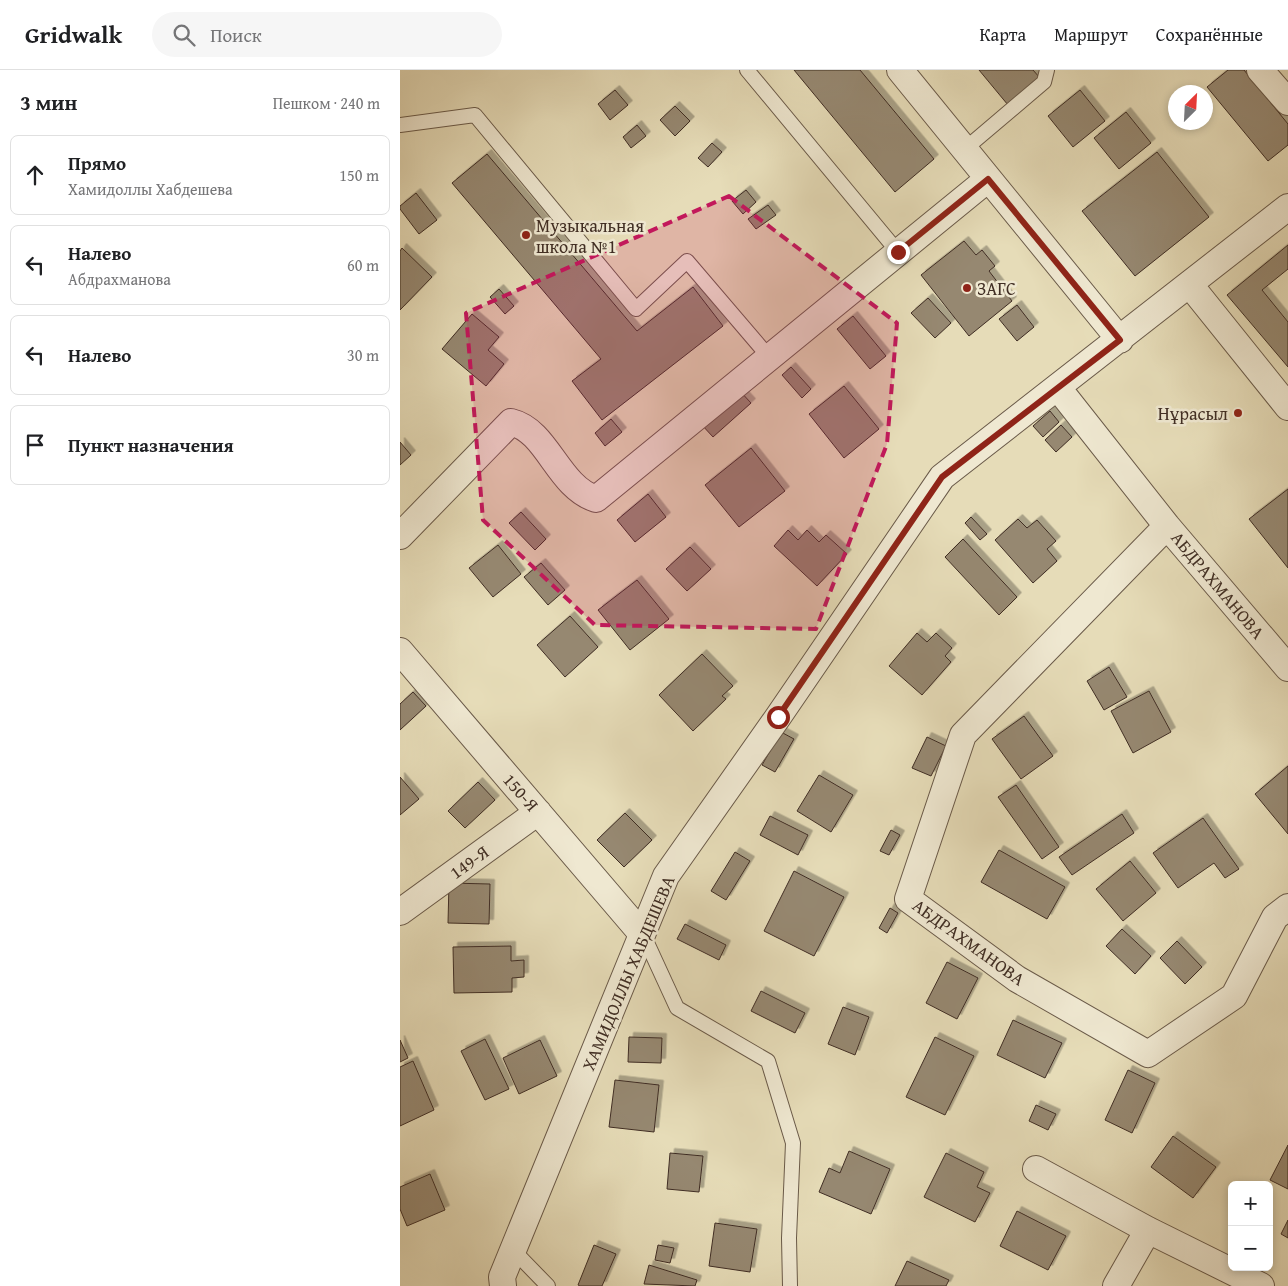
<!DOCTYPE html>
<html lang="ru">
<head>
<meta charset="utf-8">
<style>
  body { margin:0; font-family:"Gentium Book Plus",serif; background:#f6f6f6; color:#202124 }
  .controls { position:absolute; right:15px; bottom:15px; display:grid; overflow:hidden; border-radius:8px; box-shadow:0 2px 8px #0003 }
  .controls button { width:45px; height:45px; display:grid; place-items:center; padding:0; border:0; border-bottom:1px solid #e0e0e0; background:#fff; color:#202124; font:25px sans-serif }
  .compass { position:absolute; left:768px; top:15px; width:45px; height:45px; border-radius:50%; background:#fff; box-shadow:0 2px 8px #0003; rotate:24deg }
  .stop { position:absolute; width:15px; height:15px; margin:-11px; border:4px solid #8f2418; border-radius:50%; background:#fff }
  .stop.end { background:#8f2418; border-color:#fff; box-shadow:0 1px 5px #0008 }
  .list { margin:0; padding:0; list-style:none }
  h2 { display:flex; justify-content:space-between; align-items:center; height:65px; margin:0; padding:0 20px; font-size:21px }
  h2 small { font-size:16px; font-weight:400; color:#757577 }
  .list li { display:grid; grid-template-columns:32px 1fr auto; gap:15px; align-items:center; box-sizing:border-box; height:80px; margin:0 10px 10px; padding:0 10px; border:1px solid #e0e0e0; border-radius:8px }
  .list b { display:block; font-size:19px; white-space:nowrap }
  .list p { margin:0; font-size:16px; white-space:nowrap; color:#757577 }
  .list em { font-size:16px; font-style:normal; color:#757577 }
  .icon { flex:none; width:28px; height:28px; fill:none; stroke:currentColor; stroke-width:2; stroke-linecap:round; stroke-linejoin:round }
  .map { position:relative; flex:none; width:888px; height:1216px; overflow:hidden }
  header { display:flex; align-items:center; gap:30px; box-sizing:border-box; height:70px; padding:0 25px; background:#fff; border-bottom:1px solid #e0e0e0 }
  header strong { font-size:24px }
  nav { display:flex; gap:28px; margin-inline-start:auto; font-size:18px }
  .search { width:350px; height:45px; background:#f6f6f6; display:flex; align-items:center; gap:12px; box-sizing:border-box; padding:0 18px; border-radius:28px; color:#757577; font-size:19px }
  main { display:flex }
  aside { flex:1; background:#fff }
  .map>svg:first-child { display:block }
  .building { fill:#968871; stroke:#402e24; filter:url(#shadow) }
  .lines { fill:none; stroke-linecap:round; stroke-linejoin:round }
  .lane-casing { stroke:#6a5a49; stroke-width:16 }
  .street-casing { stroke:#6a5a49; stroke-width:28 }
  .lane { stroke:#efe8d1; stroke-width:14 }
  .street { stroke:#efe8d1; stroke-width:26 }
  .route { stroke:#8f2418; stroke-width:6 }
  .marked { fill:#c2185b; fill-opacity:0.2; stroke:#c2185b; stroke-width:4; stroke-dasharray:10 6; stroke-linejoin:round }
  .poi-dot { fill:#8f2418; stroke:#efe8d1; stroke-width:2 }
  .labels { text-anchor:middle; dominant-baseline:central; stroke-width:5; stroke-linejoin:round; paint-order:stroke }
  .poi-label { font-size:18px; fill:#402e24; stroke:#efe8d1; text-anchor:start }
  .street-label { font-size:18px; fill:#402e24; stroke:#efe8d1 }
</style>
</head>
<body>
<header>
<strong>Gridwalk</strong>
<div class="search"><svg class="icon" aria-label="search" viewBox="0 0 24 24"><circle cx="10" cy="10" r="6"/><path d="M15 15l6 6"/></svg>Поиск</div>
<nav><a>Карта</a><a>Маршрут</a><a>Сохранённые</a></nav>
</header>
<main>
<aside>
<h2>3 мин<small>Пешком · 240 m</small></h2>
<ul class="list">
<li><svg class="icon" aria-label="ahead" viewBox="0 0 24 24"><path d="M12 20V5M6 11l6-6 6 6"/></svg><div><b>Прямо</b><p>Хамидоллы Хабдешева</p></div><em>150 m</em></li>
<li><svg class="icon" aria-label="left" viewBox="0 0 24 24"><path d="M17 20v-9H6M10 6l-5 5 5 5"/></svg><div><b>Налево</b><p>Абдрахманова</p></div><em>60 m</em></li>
<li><svg class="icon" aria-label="left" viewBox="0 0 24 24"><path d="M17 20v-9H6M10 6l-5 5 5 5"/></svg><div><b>Налево</b></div><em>30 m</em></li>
<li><svg class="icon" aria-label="arrive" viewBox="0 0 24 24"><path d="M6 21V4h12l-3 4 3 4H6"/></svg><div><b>Пункт назначения</b></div></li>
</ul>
</aside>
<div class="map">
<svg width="888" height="1216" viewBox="0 0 888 1216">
  <defs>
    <filter id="shadow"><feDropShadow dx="4.5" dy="-4.5" stdDeviation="0" flood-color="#0004"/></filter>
  </defs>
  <rect width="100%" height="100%" fill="#e6dcb8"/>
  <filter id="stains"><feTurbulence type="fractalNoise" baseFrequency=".004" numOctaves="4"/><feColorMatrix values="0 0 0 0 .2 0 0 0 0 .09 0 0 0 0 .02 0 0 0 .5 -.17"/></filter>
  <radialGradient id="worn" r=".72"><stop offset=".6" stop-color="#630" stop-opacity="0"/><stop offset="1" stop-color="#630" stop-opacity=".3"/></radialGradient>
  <path class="building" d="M394,0H460L534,89L495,122Z
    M579,0H633L640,8L608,35Z
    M828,0H844L888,54V75L868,91L807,17Z
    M215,20L228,35L210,50L198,34Z
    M680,20L705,51L673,77L648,46Z
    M275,36L290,51L275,66L260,50Z
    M726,42L751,73L719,99L694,68Z
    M237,55L246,66L231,78L223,67Z
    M312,73L322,82L308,97L298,88Z
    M757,82L809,147L735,206L682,141Z
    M87,84L237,261L293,217L323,256L202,350L172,311L201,289L52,113Z
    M346,120L356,132L343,144L332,131Z
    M16,123L37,150L19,164L0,139V136Z
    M368,135L376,145L356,159L348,149Z
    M564,171L576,185L582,180L595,196L589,201L612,231L569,266L521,205Z
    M888,175V199L862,220L888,252V297L827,225Z
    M2,178L32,207L0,240V181Z
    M99,219L114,236L105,244L90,227Z
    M528,228L551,253L535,268L511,243Z
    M617,235L634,257L617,271L599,249Z
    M72,244L99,267L88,280L104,294L86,316L42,279Z
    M453,246L486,286L470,299L437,259Z
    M391,297L411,319L402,328L382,305Z
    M444,316L479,359L444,388L409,344Z
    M339,320L351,333L313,367L301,354Z
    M650,341L659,352L643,367L633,356Z
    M211,349L222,362L205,376L195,363Z
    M661,355L672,367L656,382L645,370Z
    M0,372L11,385L0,395Z
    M351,378L385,421L339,457L305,415Z
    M888,419V498L849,449Z
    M248,424L266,447L235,472L217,450Z
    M121,442L146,469L135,480L109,453Z
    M571,447L587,464L580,470L565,453Z
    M618,449L627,458L637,450L656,471L647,479L657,491L633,513L595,470Z
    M388,460L398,470L407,460L419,472L426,465L447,484L417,516L374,476Z
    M563,469L617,527L599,545L545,487Z
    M98,475L121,504L93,527L69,498Z
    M290,477L311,499L287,521L266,499Z
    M141,493L165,520L148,535L124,507Z
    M237,510L269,549L230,580L198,540Z
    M170,546L198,577L165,607L137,575Z
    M517,563L527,572L536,563L552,578L545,586L551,592L522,625L489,596Z
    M302,584L333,616L322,626L326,629L293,661L259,625Z
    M709,597L727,627L704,640L687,611Z
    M749,621L771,662L733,683L711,641Z
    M13,622L26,636L0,660V634Z
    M624,646L653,686L621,709L592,669Z
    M381,662L394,669L375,702L362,695Z
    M527,667L546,676L531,706L512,698Z
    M888,696V764L855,724Z
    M419,705L453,725L431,762L397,741Z
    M0,707L19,729L0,745Z
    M78,712L95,730L65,758L48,741Z
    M616,715L659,777L642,789L598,727Z
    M225,743L252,770L224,797L197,770Z
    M722,744L734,763L672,805L659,787Z
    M370,746L408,765L398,785L360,765Z
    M803,748L839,799L825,808L814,793L778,818L753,783Z
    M491,760L500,765L489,785L480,781Z
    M599,780L665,817L647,849L581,812Z
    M335,782L350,791L326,830L311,821Z
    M730,791L756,823L723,851L696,819Z
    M394,801L444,827L414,886L364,861Z
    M49,813L90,814L89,854L48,853Z
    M490,838L498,843L487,863L479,858Z
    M285,854L326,875L319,890L277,869Z
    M722,859L751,886L735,904L706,876Z
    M777,871L802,897L785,914L760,888Z
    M111,876V891L124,890V907L112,908V922L54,923L53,877Z
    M547,892L578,908L557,949L526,933Z
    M361,921L405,943L395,963L351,941Z
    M443,937L469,947L455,985L428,974Z
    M613,950L662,973L645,1008L597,985Z
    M229,967L262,968L261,993L228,992Z
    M535,967L574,986L545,1045L506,1027Z
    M85,969L109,1019L85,1030L61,981Z
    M0,970L8,988L0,992Z
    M140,970L157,1006L119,1024L103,988Z
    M13,991L34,1040L0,1056V997Z
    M728,1000L755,1013L732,1063L705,1050Z
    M215,1010L259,1015L254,1062L209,1057Z
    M636,1035L656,1044L648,1060L629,1051Z
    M773,1066L816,1097L793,1128L751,1097Z
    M888,1075V1119L870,1110Z
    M449,1081L490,1099L471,1144L419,1122L429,1098L440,1103Z
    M270,1083L303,1086L299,1122L267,1119Z
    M546,1083L584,1102L577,1117L590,1123L575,1152L524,1127Z
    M30,1104L45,1140L7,1156L0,1139V1117Z
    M617,1141L666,1166L648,1200L600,1176Z
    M888,1150V1168L881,1164Z
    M315,1153L357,1159L350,1202L309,1196Z
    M194,1175L216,1184L202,1216H180L178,1215Z
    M258,1175L274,1178L270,1193L255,1190Z
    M507,1191L549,1210L546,1216H495Z
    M249,1195L297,1210L295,1216L244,1214Z"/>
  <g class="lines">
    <g class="lane-casing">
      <path id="lane" d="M347,0L498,182
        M0,55L75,45L236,239L287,191L369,287
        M565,79L644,12L647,0
        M243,864L277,938L368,991L393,1073L389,1168L390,1216
        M114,1181L148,1216"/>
    </g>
    <g class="street-casing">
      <path id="street" d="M500,0L720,270
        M860,0L888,32
        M790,215L888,337
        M658,318L767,456L888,598
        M767,456L563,665L508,829L617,909L748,984L834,926L875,847L888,837
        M0,466L111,352C148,361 157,416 196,429L588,109
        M0,581L242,864
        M0,842L138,742
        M636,1099L748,1160L861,1216
        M103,1216L102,1207L266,806L378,647L542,407L888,137
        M716,1216L748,1160"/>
    </g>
    <use href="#lane" class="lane"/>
    <use href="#street" class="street"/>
  </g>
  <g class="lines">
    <path class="route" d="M378,647L542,407L720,270L588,109L498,182"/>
  </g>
  <path class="marked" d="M329,126L497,253L487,374L416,559L195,555L83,450L66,243Z"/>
  <g class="poi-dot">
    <circle cx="126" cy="165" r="5"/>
    <circle cx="567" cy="218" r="5"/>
    <circle cx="838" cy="343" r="5"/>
  </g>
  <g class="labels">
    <g class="poi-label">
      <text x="136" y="155">Музыкальная<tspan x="136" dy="21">школа №1</tspan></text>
      <text x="577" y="218">ЗАГС</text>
      <text x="828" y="343" text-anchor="end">Нұрасыл</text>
    </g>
    <g class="street-label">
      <text transform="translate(818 515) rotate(50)">АБДРАХМАНОВА</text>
      <text transform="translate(121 722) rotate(49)">150-Я</text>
      <text transform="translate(69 792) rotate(-36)">149-Я</text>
      <text transform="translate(569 872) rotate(36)">АБДРАХМАНОВА</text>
      <text transform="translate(228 903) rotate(-67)">ХАМИДОЛЛЫ ХАБДЕШЕВА</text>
    </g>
  </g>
  <rect width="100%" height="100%" filter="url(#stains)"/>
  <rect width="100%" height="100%" fill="url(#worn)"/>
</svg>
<div class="controls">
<button>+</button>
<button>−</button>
</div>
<svg class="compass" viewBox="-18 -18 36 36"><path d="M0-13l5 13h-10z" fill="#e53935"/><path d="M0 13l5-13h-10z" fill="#757577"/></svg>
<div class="stop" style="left:378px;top:647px"></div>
<div class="stop end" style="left:498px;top:182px"></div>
</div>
</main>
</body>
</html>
